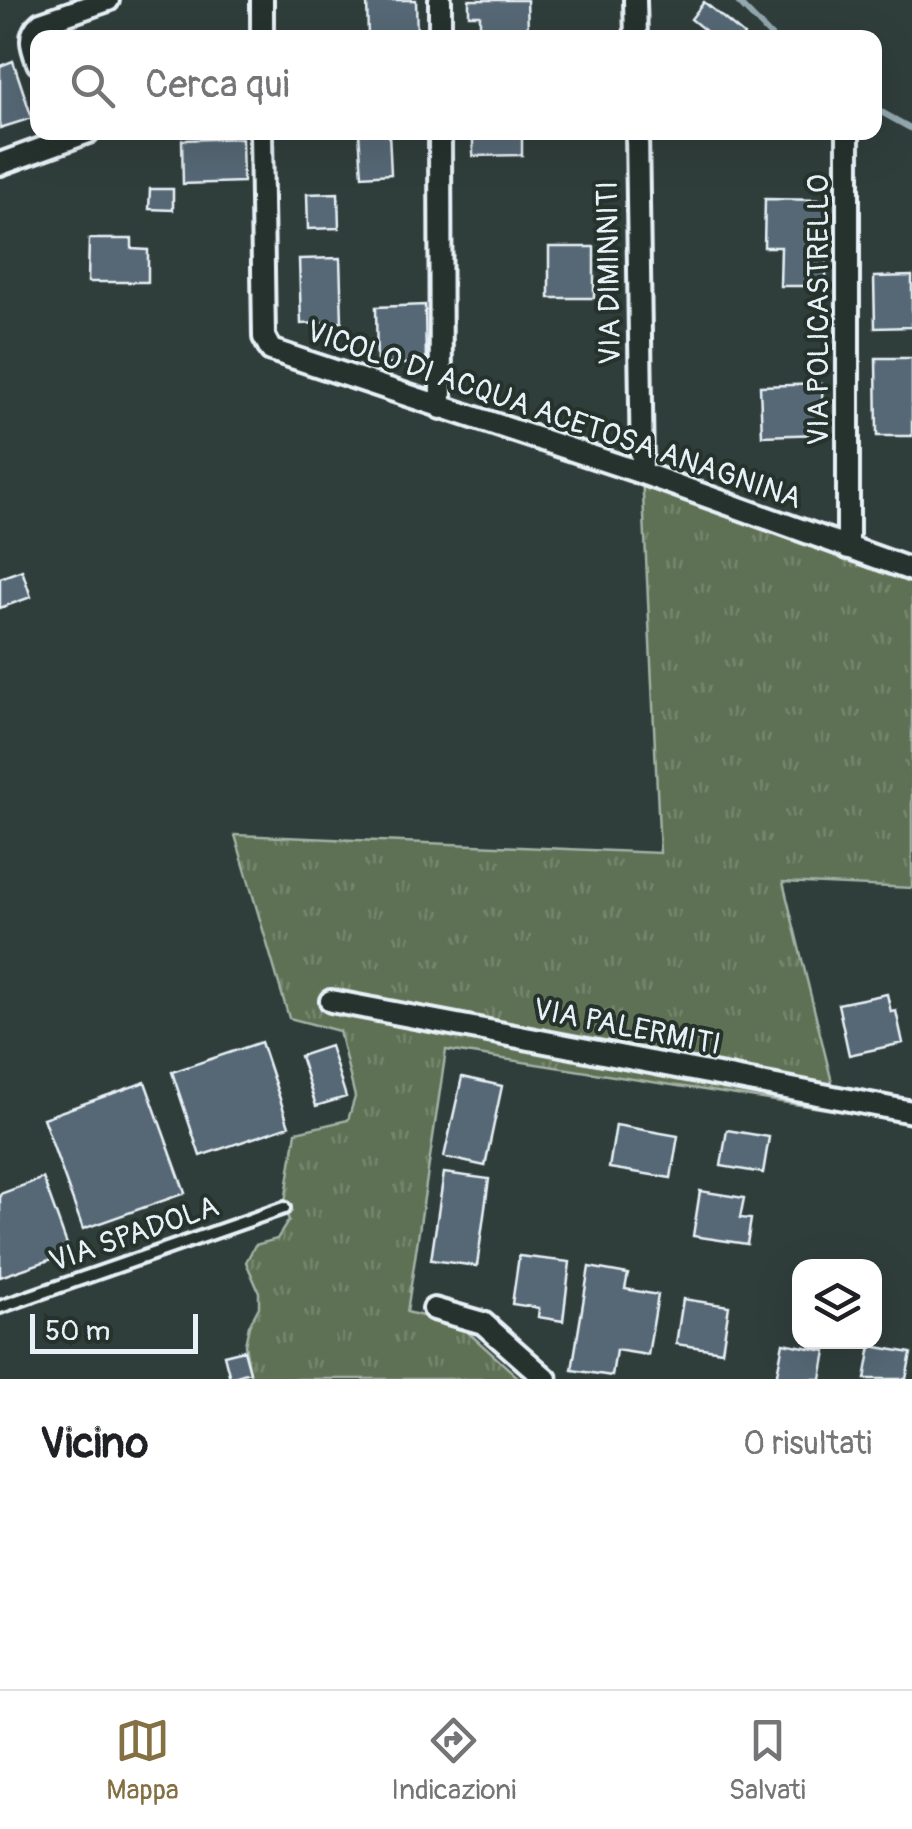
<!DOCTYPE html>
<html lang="it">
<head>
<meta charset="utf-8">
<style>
  body { margin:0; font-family:Pangolin,sans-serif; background:#f2f2f2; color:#202124 }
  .controls { position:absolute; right:30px; bottom:30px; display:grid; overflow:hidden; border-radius:20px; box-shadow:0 10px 40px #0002 }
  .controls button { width:90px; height:90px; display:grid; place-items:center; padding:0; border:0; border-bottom:2px solid #e0e0e0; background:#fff; color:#202124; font:50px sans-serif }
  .scale { position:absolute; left:30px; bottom:25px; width:168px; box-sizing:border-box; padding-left:10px; border:5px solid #e8f1f8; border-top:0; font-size:28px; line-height:35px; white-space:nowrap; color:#e8f1f8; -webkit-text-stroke:8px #26332d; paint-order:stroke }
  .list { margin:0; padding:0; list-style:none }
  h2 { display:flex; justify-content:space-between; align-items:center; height:130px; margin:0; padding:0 40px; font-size:42px }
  h2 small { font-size:32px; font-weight:400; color:#757577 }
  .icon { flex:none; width:55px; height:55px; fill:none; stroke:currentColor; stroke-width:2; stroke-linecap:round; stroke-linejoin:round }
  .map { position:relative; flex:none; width:912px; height:1379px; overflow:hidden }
  .search { position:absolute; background:#fff; box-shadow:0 10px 40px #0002; left:30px; right:30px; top:30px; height:110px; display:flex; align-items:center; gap:25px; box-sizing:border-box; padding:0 35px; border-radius:20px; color:#757577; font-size:38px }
  .sheet { height:310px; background:#fff }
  nav { display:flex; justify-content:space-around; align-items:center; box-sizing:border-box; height:140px; border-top:2px solid #e0e0e0; background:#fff; font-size:28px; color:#757577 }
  nav a { display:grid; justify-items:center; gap:5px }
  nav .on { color:#847042 }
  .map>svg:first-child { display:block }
  .grass { fill:url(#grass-tufts); stroke:#a4b1a6; stroke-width:2.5 }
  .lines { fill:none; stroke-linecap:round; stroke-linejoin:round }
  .stream { stroke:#93a8af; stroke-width:6 }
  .building { fill:#576874; stroke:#e8f1f8; stroke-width:2.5 }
  .lane-casing { stroke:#e8f1f8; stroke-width:18 }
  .street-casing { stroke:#e8f1f8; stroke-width:28 }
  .lane { stroke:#26332d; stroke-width:10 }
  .street { stroke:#26332d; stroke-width:20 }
  .labels { text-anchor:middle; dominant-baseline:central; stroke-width:8; stroke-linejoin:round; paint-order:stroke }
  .street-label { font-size:30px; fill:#e8f1f8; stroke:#26332d }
</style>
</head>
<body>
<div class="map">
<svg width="912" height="1379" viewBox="0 0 912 1379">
  <defs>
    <pattern id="grass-tufts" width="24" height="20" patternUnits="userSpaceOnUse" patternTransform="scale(2.5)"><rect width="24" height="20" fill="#5f7154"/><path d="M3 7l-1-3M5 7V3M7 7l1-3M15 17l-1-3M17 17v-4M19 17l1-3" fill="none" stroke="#76866d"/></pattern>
  </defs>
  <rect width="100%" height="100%" fill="#303e3b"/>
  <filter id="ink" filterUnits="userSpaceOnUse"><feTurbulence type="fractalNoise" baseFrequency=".01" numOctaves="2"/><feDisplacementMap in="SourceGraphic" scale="20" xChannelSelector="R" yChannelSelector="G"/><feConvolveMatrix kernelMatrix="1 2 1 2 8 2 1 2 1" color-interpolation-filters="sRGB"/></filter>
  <g filter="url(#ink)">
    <path class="grass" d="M642,473L912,570V888L783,882L839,1111L446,1050L407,1312L461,1326L520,1379H251L245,1345L249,1326L259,1307V1292L246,1262L255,1245L277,1239L289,1220L284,1208L296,1132L348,1120L355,1097L339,1031L289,1018L235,835L660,853Z"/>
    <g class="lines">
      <path class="stream" d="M736,0L773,38
        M874,108L912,129"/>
    </g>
    <path class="building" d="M367,0H416L417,38H368Z
      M469,0H527L528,31L480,33V15H469Z
      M704,2L744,35L742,38H711L712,36L691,19Z
      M13,61L32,118L0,128V66Z
      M359,132H389L391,174L362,176Z
      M473,132H522V155L473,156Z
      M242,138L243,182L183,184L182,140Z
      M150,189H173V210L149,209Z
      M338,193L339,228L308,229L307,194Z
      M765,199L827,200L826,286H780L781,247H764Z
      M89,239H132V249L148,250V282H88Z
      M549,247H594V298H549Z
      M340,258L342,322L301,324L299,259Z
      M912,276V327L875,328L874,277Z
      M425,305L426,363L377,365L376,307Z
      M876,358H912V436H877Z
      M822,384L823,434L762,436L760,386Z
      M22,570L31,597L0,608V578Z
      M887,994L891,1012L896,1011L903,1043L849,1055L838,1004Z
      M261,1042L289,1126L200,1156L172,1072Z
      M330,1046L346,1097L316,1106L300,1056Z
      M462,1077L502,1086L485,1166L444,1157Z
      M145,1082L185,1193L83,1229L43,1118Z
      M616,1125L678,1136L671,1178L609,1168Z
      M727,1130L769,1137L763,1173L721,1166Z
      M444,1173L489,1179L477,1266L431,1260Z
      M43,1178L70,1253L0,1277V1194Z
      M700,1191L744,1198L740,1218L751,1219L747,1244L693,1236Z
      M519,1256L570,1262L563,1321L538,1317L539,1308L512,1304Z
      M589,1267L628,1274L625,1289L658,1295L648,1355L616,1350L612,1376L572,1370Z
      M683,1299L729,1306L722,1351L676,1344Z
      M783,1343L826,1351L821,1379H776Z
      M871,1346L911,1353L906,1379H865Z
      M244,1350L250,1372L230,1378L224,1355Z"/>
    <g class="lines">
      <g class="lane-casing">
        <path id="lane" d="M0,1307L284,1208"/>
      </g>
      <g class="street-casing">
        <path id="street" d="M440,0V38
          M635,0L636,38
          M262,38V0
          M38,63C32,47 27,35 41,23L108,0
          M261,132L264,337L271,350L642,473L912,570
          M440,132L441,408
          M637,132L642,473
          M0,164L88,132
          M848,548V132
          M331,1001L912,1112
          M434,1309L483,1323L546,1379"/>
      </g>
      <use href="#lane" class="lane"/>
      <use href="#street" class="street"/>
    </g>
  </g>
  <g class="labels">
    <g class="street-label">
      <text transform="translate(609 273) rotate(-91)">VIA DIMINNITI</text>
      <text transform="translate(818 310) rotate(-90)">VIA POLICASTRELLO</text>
      <text transform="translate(554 415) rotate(19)">VICOLO DI ACQUA ACETOSA ANAGNINA</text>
      <text transform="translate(627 1027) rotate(11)">VIA PALERMITI</text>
      <text transform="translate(134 1234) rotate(-19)">VIA SPADOLA</text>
    </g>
  </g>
</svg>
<div class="controls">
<button><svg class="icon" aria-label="layers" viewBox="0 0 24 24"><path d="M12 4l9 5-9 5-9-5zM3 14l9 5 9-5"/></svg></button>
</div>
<div class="scale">50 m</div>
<div class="search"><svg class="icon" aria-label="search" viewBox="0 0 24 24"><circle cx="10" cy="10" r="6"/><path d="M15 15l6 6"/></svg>Cerca qui</div>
</div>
<section class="sheet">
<h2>Vicino<small>0 risultati</small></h2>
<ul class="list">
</ul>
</section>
<nav>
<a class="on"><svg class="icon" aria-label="map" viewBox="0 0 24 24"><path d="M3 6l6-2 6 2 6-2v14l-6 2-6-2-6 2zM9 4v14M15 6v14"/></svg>Mappa</a>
<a><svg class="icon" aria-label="directions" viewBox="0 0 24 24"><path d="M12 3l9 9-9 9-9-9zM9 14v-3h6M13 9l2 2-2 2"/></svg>Indicazioni</a>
<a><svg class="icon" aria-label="saved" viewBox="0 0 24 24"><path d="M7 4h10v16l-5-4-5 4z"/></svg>Salvati</a>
</nav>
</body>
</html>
